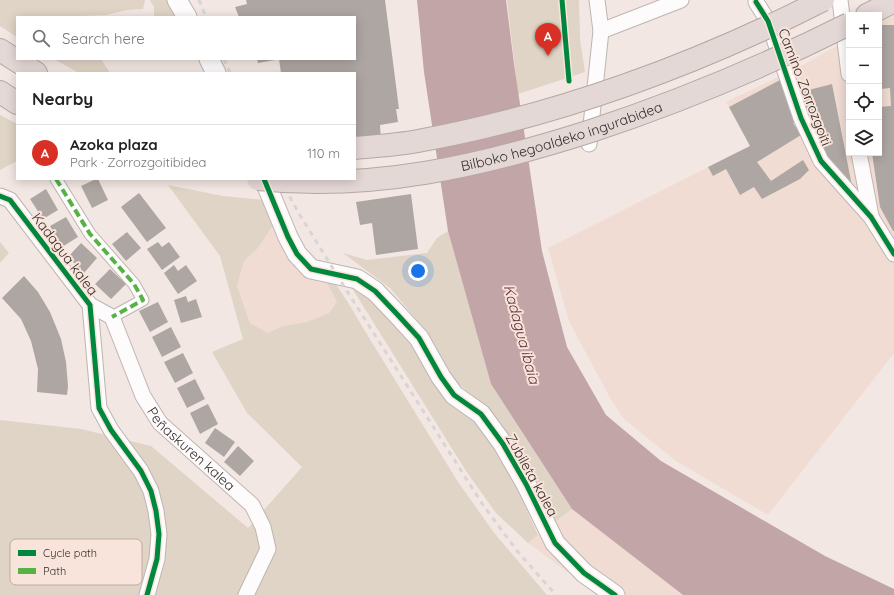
<!DOCTYPE html>
<html lang="en">
<head>
<meta charset="utf-8">
<style>
  body { margin:0; font-family:Quicksand,sans-serif; background:#f6f6f6; color:#222 }
  .controls { position:absolute; right:12px; top:12px; display:grid; overflow:hidden; border-radius:0px; box-shadow:0 2px 10px #0003 }
  .controls button { width:36px; height:36px; display:grid; place-items:center; padding:0; border:0; border-bottom:1px solid #e0e0e0; background:#fff; color:#222; font:20px sans-serif }
  .you { position:absolute; left:418px; top:271px; width:14px; height:14px; margin:-10px; border:3px solid #fff; border-radius:50%; background:#1a73e8; box-shadow:0 0 0 6px #1a73e833 }
  .badge { display:grid; place-items:center; width:26px; height:26px; border-radius:50%; background:#d93025; color:#fff; font-size:13px; font-weight:700 }
  .pin { position:absolute; translate:-50% -33px; filter:drop-shadow(0 1px 2px #0008) }
  .pin::after { content:''; position:absolute; top:21px; width:14px; height:12px; background:inherit; clip-path:polygon(0 0,100% 0,50% 100%) }
  .list { margin:0; padding:0; list-style:none }
  h2 { display:flex; justify-content:space-between; align-items:center; height:52px; margin:0; padding:0 16px; font-size:17px }
  h2 small { font-size:13px; font-weight:400; color:#767676 }
  .list li { display:grid; grid-template-columns:26px 1fr auto; gap:12px; align-items:center; box-sizing:border-box; height:56px; padding:0 16px; border-top:1px solid #e0e0e0 }
  .list b { display:block; font-size:15px; white-space:nowrap }
  .list p { margin:0; font-size:13px; white-space:nowrap; color:#767676 }
  .list em { font-size:13px; font-style:normal; color:#767676 }
  .icon { flex:none; width:22px; height:22px; fill:none; stroke:currentColor; stroke-width:2; stroke-linecap:round; stroke-linejoin:round }
  .map { position:relative; flex:none; width:894px; height:595px; overflow:hidden }
  .search { position:absolute; background:#fff; box-shadow:0 2px 10px #0003; left:16px; top:16px; width:340px; height:44px; display:flex; align-items:center; gap:10px; box-sizing:border-box; padding:0 14px; border-radius:0px; color:#767676; font-size:15px }
  .panel { position:absolute; background:#fff; box-shadow:0 2px 10px #0003; left:16px; top:72px; width:340px; height:108px; border-radius:0px }
  .map>svg:first-child { display:block }
  .built { fill:#f0dcd3 }
  .green { fill:#dfd4c5 }
  .water { fill:#c2a5a7 }
  .building { fill:#aea6a2 }
  .lines { fill:none; stroke-linecap:round; stroke-linejoin:round }
  .pedestrian-casing { stroke:#beb5b1; stroke-width:13 }
  .minor-casing { stroke:#beb5b1; stroke-width:17 }
  .tertiary-casing { stroke:#beb5b1; stroke-width:21 }
  .motorway-casing { stroke:#b7a7a3; stroke-width:24 }
  .pedestrian { stroke:#fdfbfb; stroke-width:11 }
  .minor { stroke:#fdfbfb; stroke-width:15 }
  .tertiary { stroke:#fdfbfb; stroke-width:19 }
  .motorway { stroke:#e4d8d6; stroke-width:22 }
  .rail { stroke:#d8d5d4; stroke-width:3; stroke-dasharray:5 5; stroke-linecap:butt }
  .motorway-bridge-casing { stroke:#b7a7a3; stroke-width:24; stroke-linecap:butt }
  .motorway-bridge { stroke:#e4d8d6; stroke-width:22 }
  .quiet { stroke:#56b245; stroke-width:4; stroke-dasharray:8 4; stroke-linecap:butt }
  .cycleway-casing { stroke:#f9e4db; stroke-width:8 }
  .cycleway { stroke:#00873e; stroke-width:5 }
  .labels { text-anchor:middle; dominant-baseline:central; stroke-width:4; stroke-linejoin:round; paint-order:stroke }
  .street-label { font-size:14px; fill:#332b28; stroke:#f9e4db }
  .water-label { font-size:15px; font-style:italic; fill:#5f2d36; stroke:#f9e4db }
  .key { fill:#f9e4db; stroke:#beaca5; stroke-width:1 }
  .key-label { font-size:11px; fill:#332b28 }
</style>
</head>
<body>
<div class="map">
<svg width="894" height="595" viewBox="0 0 894 595">
  <rect width="100%" height="100%" fill="#f2e7e2"/>
  <path class="built" d="M894,15V353L768,515L676,461L624,419L610,398L569,321L548,248L750,146L726,102L801,66L849,39V153H879V23Z
    M275,222L296,269L309,280L327,283L337,302L329,313L307,322L283,326L268,333L250,323L237,286L244,261L258,248Z
    M572,509L683,595H599L528,543Z"/>
  <path class="green" d="M0,0H145L143,9L127,10L106,15L82,16V17H17V37L0,26Z
    M150,0H167L176,17H154V7Z
    M507,0H579L580,40L585,72L518,94Z
    M54,59H101L110,73H79Z
    M0,115L17,124V161L0,170Z
    M168,185L223,196L264,200L275,222L258,248L244,261L237,286L250,323L268,333L283,326L307,322L329,313L337,302L327,283H335L347,301L371,341L458,482L495,534L547,595H251L264,570L273,557L275,546L271,525L263,511L302,467L247,413L212,352L243,339L220,256Z
    M448,231L491,384L572,509L552,524L489,409L451,378L421,325L390,288L343,253L367,260L427,253L437,238Z
    M0,242L9,253L0,263Z
    M352,288L365,291L386,309L463,409L489,436L511,475L538,535L528,543L496,513L466,471Z
    M0,420L81,429L151,446L248,528L255,521L264,548L240,595H0Z"/>
  <path class="water" d="M417,0H506L514,64L542,251L567,347L606,415L661,461L825,556L894,589V595H683L572,509L491,384L448,231L424,72Z"/>
  <path class="building" d="M246,0H385L399,109H396L398,122L380,125L381,140L355,144V73H281L279,59H355V17H239L235,7L247,4Z
    M879,25H894V231H893L880,207L872,153H879V107L891,106L890,88L881,89L879,72Z
    M257,59H275V60L258,63Z
    M782,79L799,119L793,123L801,135L757,162L771,181L803,160L809,170L800,179L762,199L754,187L740,195L726,169L713,176L708,167L750,146L729,107Z
    M832,84L852,186L822,156L811,127L801,92Z
    M96,179H98L108,200L92,208L81,186Z
    M46,189L58,210L43,219L30,199Z
    M139,193L166,228L147,242L121,207Z
    M411,194L418,249L376,255L372,223L360,225L356,202Z
    M66,217L78,237L62,247L50,226Z
    M127,232L141,248L126,261L112,244Z
    M158,242L162,247L169,242L180,257L162,270L147,249Z
    M81,243L97,258L84,273L68,257Z
    M174,265L178,271L186,265L197,281L178,294L164,273Z
    M110,269L126,284L111,299L95,284Z
    M24,276L38,292L50,312L61,339L66,362L68,386L67,395L37,392L38,369L31,341L21,319L2,298Z
    M186,296L188,302L196,299L202,317L181,323L174,300Z
    M158,302L168,322L150,332L139,311Z
    M171,327L181,347L162,357L152,337Z
    M183,353L193,373L175,383L164,362Z
    M195,379L205,399L187,408L177,388Z
    M208,404L218,424L200,434L190,413Z
    M215,428L235,442L224,457L205,443Z
    M238,446L254,461L240,476L224,462Z"/>
  <g class="lines">
    <g class="pedestrian-casing">
      <path id="pedestrian" d="M56,179L90,234L134,284L143,300L112,317"/>
    </g>
    <g class="minor-casing">
      <g id="minor">
        <path d="M840,0L849,74"/>
        <path d="M756,2L768,21L801,118L821,161L871,217L894,254"/>
        <path d="M601,31L681,0"/>
        <path d="M589,144L601,31L597,0"/>
        <path d="M859,153L871,216"/>
        <path d="M0,196L10,200L90,305L99,408L111,430L141,471L151,491L156,511L159,534L157,559L147,595"/>
        <path id="s1" d="M90,305L112,317L143,396L160,423L252,505L263,527L268,549L246,595"/>
      </g>
    </g>
    <g class="tertiary-casing">
      <path id="tertiary" d="M177,0L187,17
        M209,59L216,73
        M264,179L288,237L297,254L311,269L357,279L375,291L396,313L419,338L441,377L454,395L481,414L503,444L526,484L555,543L584,573L615,595"/>
    </g>
    <g class="motorway-casing">
      <path id="motorway" d="M867,15L894,1
        M0,50L36,73
        M0,92L17,103"/>
    </g>
    <use href="#pedestrian" class="pedestrian"/>
    <use href="#minor" class="minor"/>
    <use href="#tertiary" class="tertiary"/>
    <use href="#motorway" class="motorway"/>
    <path class="rail" d="M199,0L206,17
      M224,59L230,73
      M280,179L298,212L345,288L483,505L518,552L556,595"/>
    <g class="motorway-bridge-casing">
      <g id="motorway-bridge">
        <path d="M355,148C376,146 397,145 418,141C557,116 698,64 823,0"/>
        <path id="s2" d="M258,179C373,191 482,166 591,131C679,102 765,66 849,24"/>
      </g>
    </g>
    <use href="#motorway-bridge" class="motorway-bridge"/>
    <path class="quiet" d="M56,179L90,234L134,284L143,300L112,317"/>
    <g class="cycleway-casing">
      <path id="cycleway" d="M562,0L569,81
        M756,2L768,21L801,118L821,161L871,217L894,254
        M264,179L288,237L297,254L311,269L357,279L375,291L396,313L419,338L441,377L454,395L481,414L503,444L526,484L555,543L584,573L615,595
        M0,196L10,200L90,305L99,408L111,430L141,471L151,491L156,511L159,534L157,559L147,595"/>
    </g>
    <use href="#cycleway" class="cycleway"/>
  </g>
  <g class="labels">
    <g class="street-label">
      <text transform="translate(805 87) rotate(69)">Camino Zorrozgoiti</text>
      <text stroke="none"><textPath href="#s2" startOffset="309">Bilboko hegoaldeko ingurabidea</textPath></text>
      <text transform="translate(65 254) rotate(53)">Kadagua kalea</text>
      <text stroke="none"><textPath href="#s1" startOffset="182">Peñaskuren kalea</textPath></text>
      <text transform="translate(532 475) rotate(61)">Zubileta kalea</text>
    </g>
    <g class="water-label">
      <text transform="translate(522 334) rotate(75)">Kadagua ibaia</text>
    </g>
  </g>
  <rect x="10" y="539" width="132" height="46" rx="6" class="key"/>
  <rect x="18" y="550" width="18" height="6" fill="#00873e"/>
  <rect x="18" y="568" width="18" height="6" fill="#56b245"/>
  <g class="key-label">
    <text x="43" y="557">Cycle path</text>
    <text x="43" y="575">Path</text>
  </g>
</svg>
<div class="controls">
<button>+</button>
<button>−</button>
<button><svg class="icon" aria-label="locate" viewBox="0 0 24 24"><circle cx="12" cy="12" r="6"/><path d="M12 2v4M12 18v4M2 12h4M18 12h4"/></svg></button>
<button><svg class="icon" aria-label="layers" viewBox="0 0 24 24"><path d="M12 4l9 5-9 5-9-5zM3 14l9 5 9-5"/></svg></button>
</div>
<div class="you"></div>
<div class="pin badge" style="left:548px;top:56px">A</div>
<div class="search"><svg class="icon" aria-label="search" viewBox="0 0 24 24"><circle cx="10" cy="10" r="6"/><path d="M15 15l6 6"/></svg>Search here</div>
<section class="panel">
<h2>Nearby<small></small></h2>
<ul class="list">
<li><span class="badge">A</span><div><b>Azoka plaza</b><p>Park · Zorrozgoitibidea</p></div><em>110 m</em></li>
</ul>
</section>
</div>
</body>
</html>
